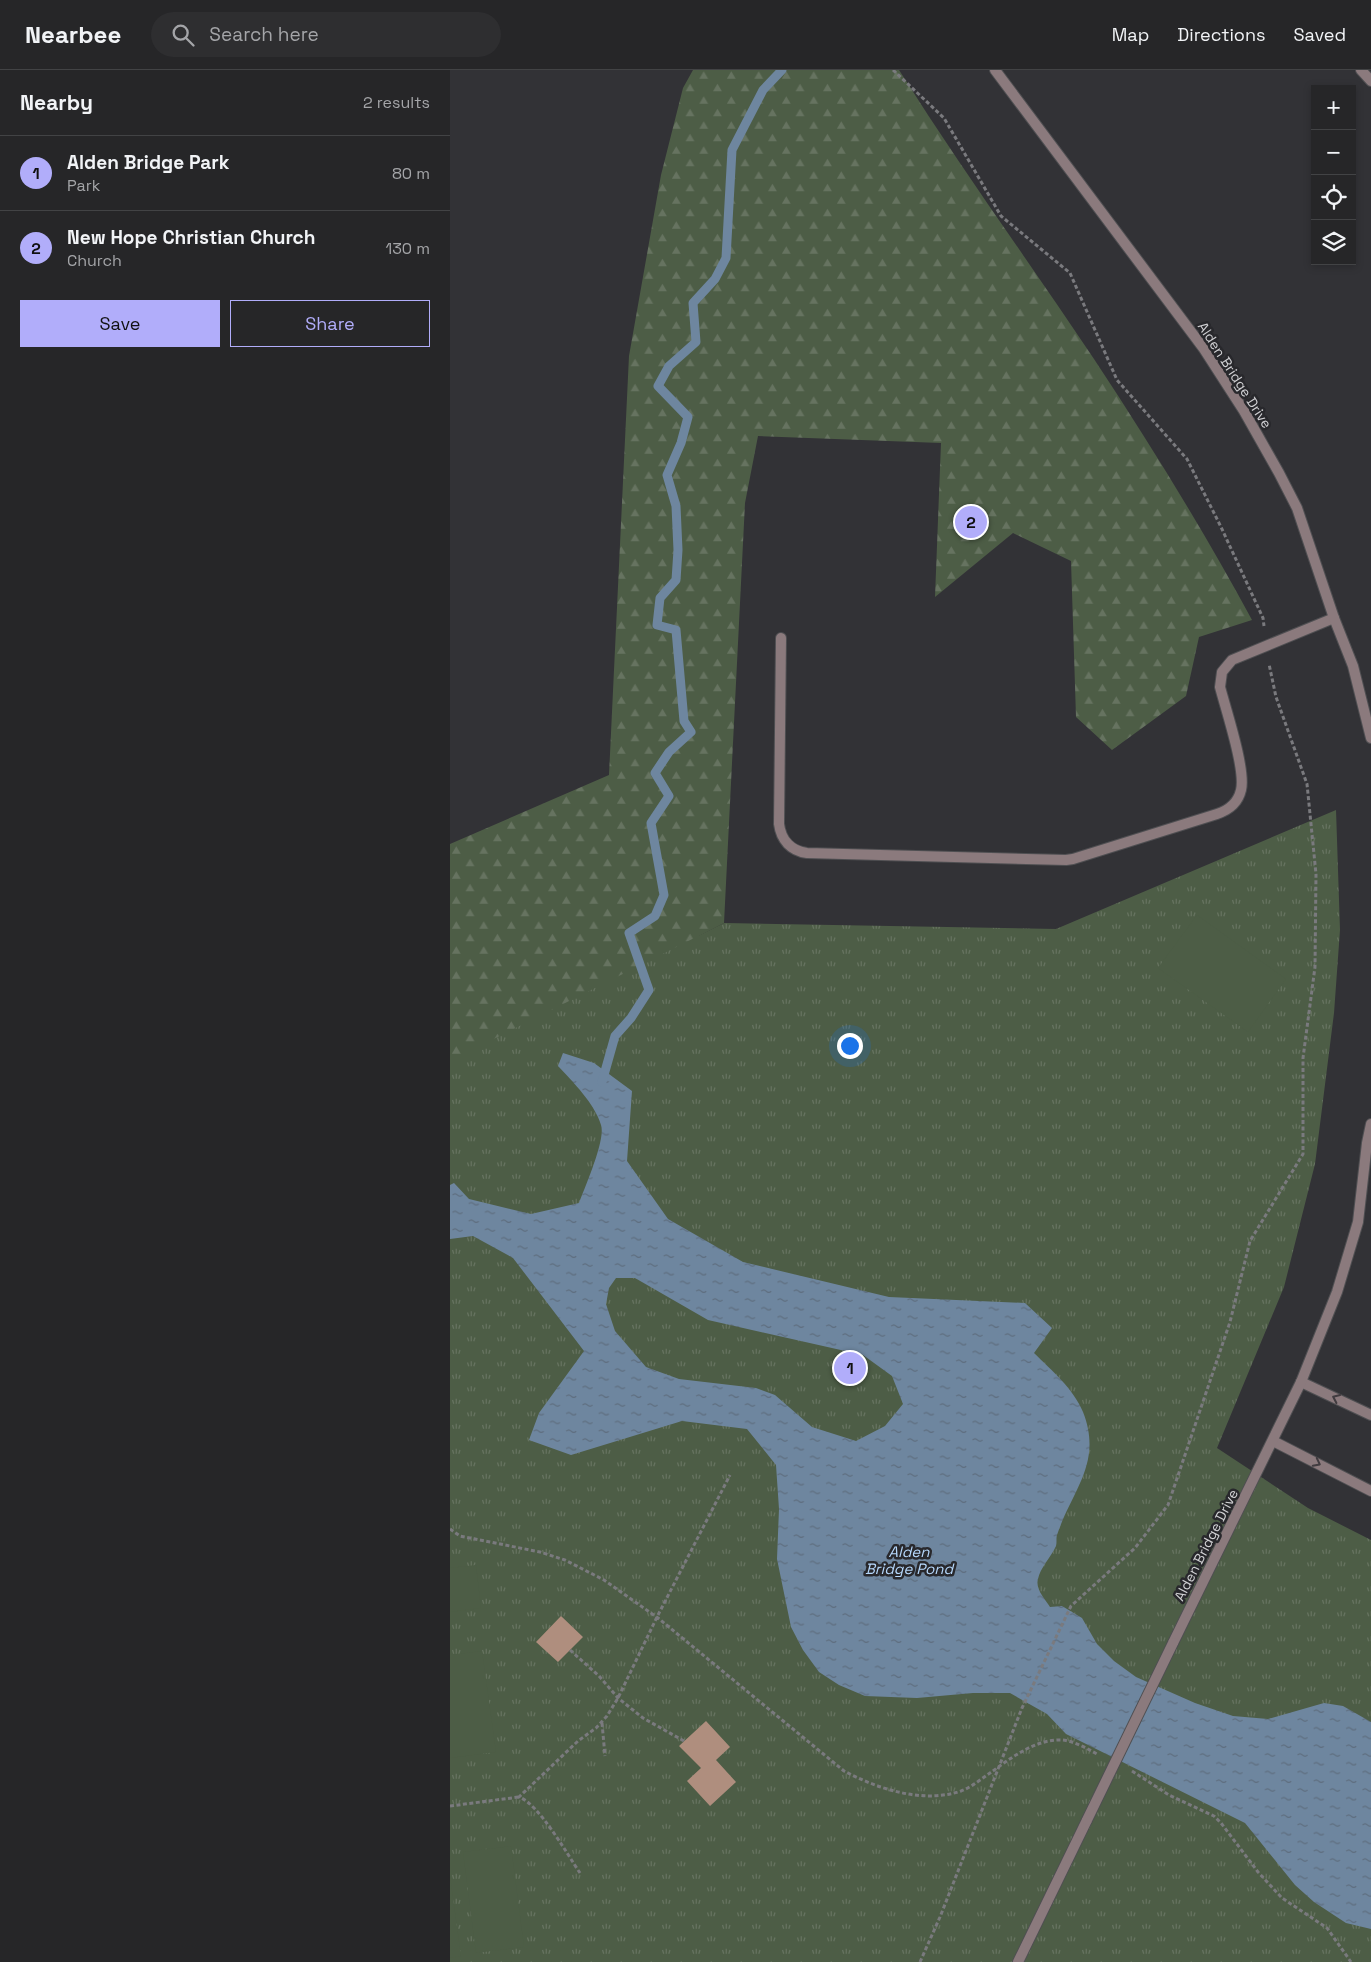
<!DOCTYPE html>
<html lang="en">
<head>
<meta charset="utf-8">
<style>
  body { margin:0; font-family:"Space Grotesk",sans-serif; background:#2e2e30; color:#f1f3f6 }
  .controls { position:absolute; right:15px; top:15px; display:grid; overflow:hidden; border-radius:0px; box-shadow:0 2px 8px #0003 }
  .controls button { width:45px; height:45px; display:grid; place-items:center; padding:0; border:0; border-bottom:1px solid #424345; background:#262628; color:#f1f3f6; font:25px sans-serif }
  .you { position:absolute; left:399px; top:975px; width:18px; height:18px; margin:-12px; border:4px solid #fff; border-radius:50%; background:#1a73e8; box-shadow:0 0 0 8px #1a73e833 }
  .badge { display:grid; place-items:center; width:32px; height:32px; border-radius:50%; background:#b1adfa; color:#111; font-size:16px; font-weight:700 }
  .pin { position:absolute; translate:-50% -50%; border:2px solid #fff; box-shadow:0 1px 5px #0006 }
  .list { margin:0; padding:0; list-style:none }
  h2 { display:flex; justify-content:space-between; align-items:center; height:65px; margin:0; padding:0 20px; font-size:21px }
  h2 small { font-size:16px; font-weight:400; color:#a4a5a8 }
  .list li { display:grid; grid-template-columns:32px 1fr auto; gap:15px; align-items:center; box-sizing:border-box; height:75px; padding:0 20px; border-top:1px solid #424345 }
  .list b { display:block; font-size:19px; white-space:nowrap }
  .list p { margin:0; font-size:16px; white-space:nowrap; color:#a4a5a8 }
  .list em { font-size:16px; font-style:normal; color:#a4a5a8 }
  .actions { display:flex; gap:10px; padding:15px 20px }
  .actions a { flex:1; padding:11px 0; border:1px solid #b1adfa; border-radius:0px; text-align:center; font-size:18px; color:#b1adfa }
  .actions .main { background:#b1adfa; color:#111 }
  .icon { flex:none; width:28px; height:28px; fill:none; stroke:currentColor; stroke-width:2; stroke-linecap:round; stroke-linejoin:round }
  .map { position:relative; flex:none; width:921px; height:1892px; overflow:hidden }
  header { display:flex; align-items:center; gap:30px; box-sizing:border-box; height:70px; padding:0 25px; background:#262628; border-bottom:1px solid #424345 }
  header strong { font-size:24px }
  nav { display:flex; gap:28px; margin-inline-start:auto; font-size:18px }
  .search { width:350px; height:45px; background:#2e2e30; display:flex; align-items:center; gap:12px; box-sizing:border-box; padding:0 18px; border-radius:28px; color:#a4a5a8; font-size:19px }
  main { display:flex }
  aside { flex:1; background:#262628 }
  .map>svg:first-child { display:block }
  .forest { fill:url(#forest-firs) }
  .park { fill:url(#park-tufts) }
  .pitch { fill:#4d5d46 }
  .water { fill:url(#water-ripples); fill-rule:evenodd }
  .lines { fill:none; stroke-linecap:round; stroke-linejoin:round }
  .stream { stroke:#6e869f; stroke-width:9 }
  .building { fill:#af8e7e }
  .service-casing { stroke:#4f4f52; stroke-width:12 }
  .minor-casing { stroke:#4f4f52; stroke-width:12 }
  .tertiary-casing { stroke:#4f4f52; stroke-width:12 }
  .path { stroke:#7a7a7e; stroke-width:3; stroke-dasharray:4 2.5; stroke-linecap:butt }
  .service { stroke:#8b7a7d; stroke-width:10 }
  .minor { stroke:#8b7a7d; stroke-width:10 }
  .tertiary { stroke:#8b7a7d; stroke-width:10 }
  .tertiary-bridge-casing { stroke:#4f4f52; stroke-width:12; stroke-linecap:butt }
  .tertiary-bridge { stroke:#8b7a7d; stroke-width:10 }
  .oneway { stroke:#413c40 }
  .labels { text-anchor:middle; dominant-baseline:central; stroke-width:5; stroke-linejoin:round; paint-order:stroke }
  .street-label { font-size:14px; fill:#d1d1d4; stroke:#28282c }
  .water-label { font-size:15px; font-style:italic; fill:#b6d8fc; stroke:#28282c }
</style>
</head>
<body>
<header>
<strong>Nearbee</strong>
<div class="search"><svg class="icon" aria-label="search" viewBox="0 0 24 24"><circle cx="10" cy="10" r="6"/><path d="M15 15l6 6"/></svg>Search here</div>
<nav><a>Map</a><a>Directions</a><a>Saved</a></nav>
</header>
<main>
<aside>
<h2>Nearby<small>2 results</small></h2>
<ul class="list">
<li><span class="badge">1</span><div><b>Alden Bridge Park</b><p>Park</p></div><em>80 m</em></li>
<li><span class="badge">2</span><div><b>New Hope Christian Church</b><p>Church</p></div><em>130 m</em></li>
</ul>
<div class="actions"><a class="main">Save</a><a>Share</a></div>
</aside>
<div class="map">
<svg width="921" height="1892" viewBox="0 0 921 1892">
  <defs>
    <pattern id="forest-firs" width="22" height="20" patternUnits="userSpaceOnUse" patternTransform="scale(1.25)"><rect width="22" height="20" fill="#4d5d46"/><path d="M5 1l3.5 6h-7zM16 11l3.5 6h-7z" fill="#667360"/></pattern>
    <pattern id="park-tufts" width="24" height="20" patternUnits="userSpaceOnUse" patternTransform="scale(1.25)"><rect width="24" height="20" fill="#4d5d46"/><path d="M3 7l-1-3M5 7V3M7 7l1-3M15 17l-1-3M17 17v-4M19 17l1-3" fill="none" stroke="#667360"/></pattern>
    <pattern id="water-ripples" width="26" height="14" patternUnits="userSpaceOnUse" patternTransform="scale(1.25)"><rect width="26" height="14" fill="#6e869f"/><path d="M2 4q2-2 4 0t4 0M15 11q2-2 4 0t4 0" fill="none" stroke="#5e6d7e"/></pattern>
  </defs>
  <rect width="100%" height="100%" fill="#323236"/>
  <path class="forest" d="M243,0H449C511,98 579,192 644,289C700,374 754,461 802,550L749,567L736,626L662,680L626,647L621,491L563,463L485,527L491,373L308,366L295,433L274,853L249,866L0,1115V774L159,705L179,286L211,105L233,18Z"/>
  <path class="park" d="M886,740L890,860L884,943L865,1094L834,1217L767,1378L858,1438L921,1470V1892H0V991L274,853L606,859Z"/>
  <path class="pitch" d="M747,845L836,909L798,962L708,898Z
    M26,1495L31,1538L0,1542V1498Z
    M32,1581L46,1682L0,1688V1585Z
    M61,1776L74,1877L26,1883L13,1782Z
    M0,1806L11,1886L0,1888Z"/>
  <path class="water" d="M113,983L144,993L182,1021L177,1091L218,1149L293,1192L439,1227L575,1233L602,1258L584,1283C602,1301 623,1318 633,1342C653,1393 622,1420 607,1465C606,1468 607,1472 606,1476C601,1487 590,1498 588,1509C585,1519 595,1529 600,1537L612,1536L632,1548L647,1574L664,1591L686,1607L745,1633L783,1646L818,1649L874,1633L893,1636L921,1652V1859L896,1853L864,1832L845,1815L795,1753L616,1664L597,1644L560,1623H523L467,1628L415,1626L389,1615L369,1602L353,1580L341,1557L327,1489L329,1439L326,1395L297,1359L232,1351L121,1385L79,1370L89,1343L134,1281L63,1188L23,1166L0,1169V1115L4,1113L19,1129L81,1144L129,1133C135,1117 156,1069 151,1055C145,1034 123,1012 108,996ZM166,1208H185L258,1250L413,1285L442,1306L453,1334L435,1356L406,1371L362,1357L325,1325L306,1318L229,1309L196,1297L165,1261L156,1234L159,1218Z"/>
  <g class="lines">
    <path class="stream" d="M152,1012L165,966L181,948L199,920L179,863L205,846L214,825L201,753L219,726L205,703L219,682L241,662L234,651L226,560L207,555L210,528L226,510L228,480L226,436L217,405L231,373L238,347L208,316L219,296L246,272L243,233L265,209L276,188L282,80L313,20L332,0"/>
  </g>
  <path class="building" d="M111,1546L133,1567L108,1592L86,1572Z
    M256,1651L280,1677L266,1690L286,1712L260,1736L237,1711L251,1698L229,1676Z"/>
  <g class="lines">
    <g class="service-casing">
      <path id="service" d="M331,568L329,754C331,770 341,781 357,783L616,790L623,789L767,744C779,740 788,733 791,720C796,700 776,640 770,617L772,602L782,590L884,548"/>
    </g>
    <g class="minor-casing">
      <path id="minor" d="M911,0L921,11
        M851,1312L921,1345
        M823,1371L921,1421"/>
    </g>
    <g class="tertiary-casing">
      <path id="tertiary" d="M545,0L754,279L794,341L829,403L847,438L884,548L903,596L921,668
        M723,1573L851,1312L887,1222L908,1152L917,1073L921,1054
        M568,1892L637,1750"/>
    </g>
    <path class="path" d="M443,0L494,48L551,146L620,203L667,310L737,389L771,457L813,548L814,556
      M0,1459L10,1466L90,1482L115,1490L154,1510L208,1548L394,1701C428,1719 473,1734 511,1721C522,1717 531,1709 540,1703C561,1688 585,1669 612,1670C624,1671 636,1678 647,1684
      M120,1580L149,1606L168,1628L193,1648L234,1671
      M152,1653L155,1686
      M682,1701L719,1725L764,1746L771,1753L808,1802L832,1828L877,1858L901,1892
      M0,1736L69,1727
      M130,1803C117,1784 89,1734 69,1727L128,1671L146,1658L157,1646L168,1628L207,1547L280,1405
      M470,1892L490,1847L572,1638L621,1536L685,1478L718,1435L780,1252L800,1171L853,1084V988L865,897L866,804L857,714L826,627L819,594"/>
    <use href="#service" class="service"/>
    <use href="#minor" class="minor"/>
    <use href="#tertiary" class="tertiary"/>
    <g class="tertiary-bridge-casing">
      <path id="tertiary-bridge" d="M637,1750L723,1573"/>
    </g>
    <use href="#tertiary-bridge" class="tertiary-bridge"/>
  </g>
  <defs><path id="oneway-chevron" d="M-2-3.5L2.5 0L-2 3.5" fill="none" stroke-width="1.6" stroke-linecap="round" stroke-linejoin="round" transform="scale(1.25)"/></defs>
  <g class="oneway">
    <use href="#oneway-chevron" transform="translate(886 1328) rotate(-155)"/>
    <use href="#oneway-chevron" transform="translate(867 1393) rotate(27)"/>
  </g>
  <g class="labels">
    <g class="street-label">
      <text transform="translate(785 305) rotate(57)">Alden Bridge Drive</text>
      <text transform="translate(756 1475) rotate(-63)">Alden Bridge Drive</text>
    </g>
    <g class="water-label">
      <text x="459" y="1481">Alden<tspan x="459" dy="17">Bridge Pond</tspan></text>
    </g>
  </g>
</svg>
<div class="controls">
<button>+</button>
<button>−</button>
<button><svg class="icon" aria-label="locate" viewBox="0 0 24 24"><circle cx="12" cy="12" r="6"/><path d="M12 2v4M12 18v4M2 12h4M18 12h4"/></svg></button>
<button><svg class="icon" aria-label="layers" viewBox="0 0 24 24"><path d="M12 4l9 5-9 5-9-5zM3 14l9 5 9-5"/></svg></button>
</div>
<div class="you"></div>
<div class="pin badge" style="left:400px;top:1298px">1</div>
<div class="pin badge" style="left:521px;top:452px">2</div>
</div>
</main>
</body>
</html>
